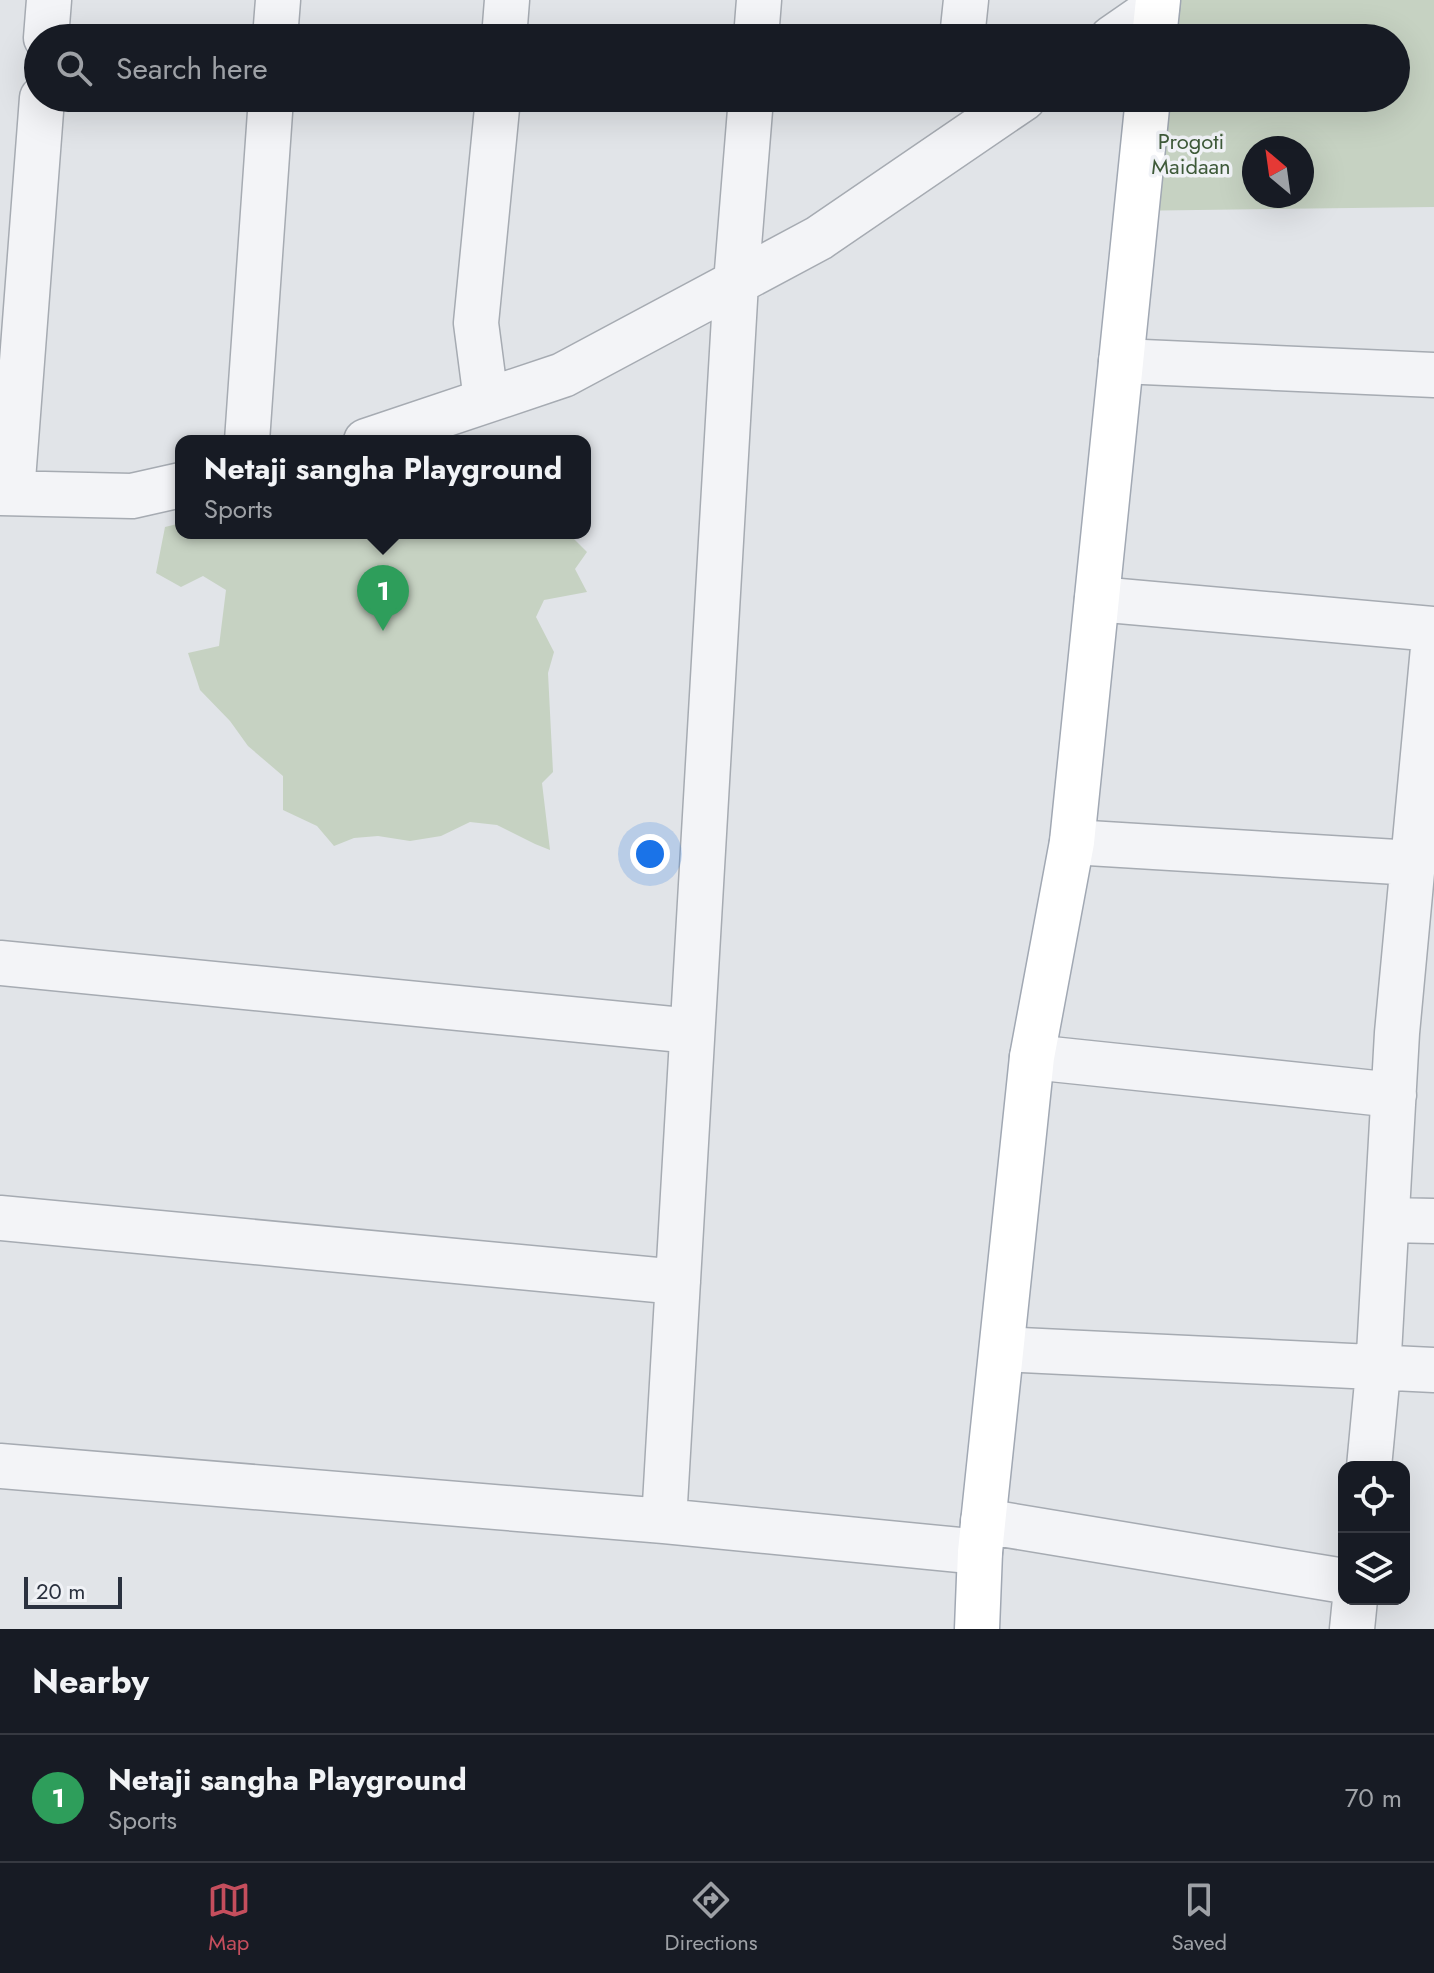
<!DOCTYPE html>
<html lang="en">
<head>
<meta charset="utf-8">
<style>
  body { margin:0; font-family:Jost,sans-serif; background:#242831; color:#f1f3f6 }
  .controls { position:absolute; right:24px; bottom:24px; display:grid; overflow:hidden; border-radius:16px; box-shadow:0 8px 32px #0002 }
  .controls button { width:72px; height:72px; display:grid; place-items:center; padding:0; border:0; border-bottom:2px solid #363941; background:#171b24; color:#f1f3f6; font:40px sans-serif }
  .compass { position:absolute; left:1242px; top:136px; width:72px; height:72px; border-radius:50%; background:#171b24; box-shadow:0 8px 32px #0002; rotate:331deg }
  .scale { position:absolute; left:24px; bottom:20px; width:98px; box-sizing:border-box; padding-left:8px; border:4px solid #2a313f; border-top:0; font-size:22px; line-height:28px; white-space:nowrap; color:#2a313f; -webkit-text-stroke:6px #f0f2f6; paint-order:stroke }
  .you { position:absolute; left:650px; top:854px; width:28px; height:28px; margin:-20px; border:6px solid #fff; border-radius:50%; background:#1a73e8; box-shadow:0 0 0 12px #1a73e833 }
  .badge { display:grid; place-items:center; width:52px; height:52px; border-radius:50%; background:#c54e5d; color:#fff; font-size:26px; font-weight:700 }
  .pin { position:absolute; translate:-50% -66px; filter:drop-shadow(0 2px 4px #0008) }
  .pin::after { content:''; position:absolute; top:42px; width:28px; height:24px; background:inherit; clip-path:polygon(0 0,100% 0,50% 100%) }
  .popup { position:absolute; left:175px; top:435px; width:416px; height:104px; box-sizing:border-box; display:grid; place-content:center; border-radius:16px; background:#171b24; filter:drop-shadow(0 2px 6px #0005); font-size:26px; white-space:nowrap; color:#9ea1a6 }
  .popup b { font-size:30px; color:#f1f3f6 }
  .popup::after { content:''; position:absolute; left:50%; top:100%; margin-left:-16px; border:16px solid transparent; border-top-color:#171b24 }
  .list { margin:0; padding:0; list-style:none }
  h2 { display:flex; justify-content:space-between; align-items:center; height:104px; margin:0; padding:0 32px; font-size:34px }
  h2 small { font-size:26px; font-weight:400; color:#9ea1a6 }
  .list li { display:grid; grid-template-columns:52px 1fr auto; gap:24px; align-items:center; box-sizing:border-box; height:128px; padding:0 32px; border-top:2px solid #363941 }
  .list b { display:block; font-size:30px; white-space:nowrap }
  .list p { margin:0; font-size:26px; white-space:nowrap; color:#9ea1a6 }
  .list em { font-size:26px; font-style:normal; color:#9ea1a6 }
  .icon { flex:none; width:44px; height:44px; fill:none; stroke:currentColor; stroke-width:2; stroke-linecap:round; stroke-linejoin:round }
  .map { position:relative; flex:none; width:1434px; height:1629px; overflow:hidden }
  .search { position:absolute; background:#171b24; box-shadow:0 8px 32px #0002; left:24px; right:24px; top:24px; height:88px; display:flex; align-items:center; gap:20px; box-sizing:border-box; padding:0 28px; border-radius:44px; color:#9ea1a6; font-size:30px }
  .sheet { height:232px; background:#171b24 }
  nav { display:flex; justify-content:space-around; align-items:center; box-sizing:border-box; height:112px; border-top:2px solid #363941; background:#171b24; font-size:22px; color:#9ea1a6 }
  nav a { display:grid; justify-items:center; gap:4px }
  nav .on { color:#c54e5d }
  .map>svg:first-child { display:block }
  .green { fill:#c6d2c2; fill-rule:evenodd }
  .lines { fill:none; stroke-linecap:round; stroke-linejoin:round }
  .minor-casing { stroke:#a6abb2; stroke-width:47 }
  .major-casing { stroke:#a1a8b3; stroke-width:47 }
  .minor { stroke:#f3f4f7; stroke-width:44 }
  .major { stroke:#fff; stroke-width:44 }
  .labels { text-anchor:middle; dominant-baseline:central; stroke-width:7; stroke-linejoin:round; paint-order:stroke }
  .park-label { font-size:22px; fill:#3e5a39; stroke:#f0f2f6 }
</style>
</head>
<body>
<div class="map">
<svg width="1434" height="1629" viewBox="0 0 1434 1629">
  <rect width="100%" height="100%" fill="#e1e4e8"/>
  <path class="green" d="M1150,0H1434V207L1123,211L1137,98H1396V38H1145ZM1254,148H1302V196H1254Z
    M181,523V533H568L587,552L575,569L587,592L544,600L536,617L554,652L548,673L553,772L542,783L550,850L535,844L497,825L470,822L441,836L410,841L378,836L354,838L334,846L317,826L283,810V776L248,746L230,721L200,690L188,653L219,646L226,590L203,576L181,587L156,573L165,527Z"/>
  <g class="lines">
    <g class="minor-casing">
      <path id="minor" d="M46,38L49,0
        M275,38L278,0
        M504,38L507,0
        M756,38L759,0
        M962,38L966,0
        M1112,38L1157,7
        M1121,361L1434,375
        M486,400L476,323L498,98
        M247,441L271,98
        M366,441L563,375L819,238L1024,98
        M0,493L132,496L181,485
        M12,493L42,98
        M1097,599L1434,629
        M1072,842L1413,863
        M0,963L692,1031
        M1032,1057L1394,1095
        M0,1218L678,1282
        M1387,1220L1434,1221
        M1002,1349L1434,1370
        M0,1466L664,1521L980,1552
        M1369,1467L1378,1372L1397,1033L1434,637
        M664,1521L736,283L751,98
        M983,1521L1344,1581
        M1352,1629L1355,1599"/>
    </g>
    <g class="major-casing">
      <path id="major" d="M1154,38L1158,0
        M977,1629L980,1552L1032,1057L1072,842L1148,98"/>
    </g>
    <use href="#minor" class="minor"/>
    <use href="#major" class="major"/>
  </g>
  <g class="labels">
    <g class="park-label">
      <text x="1191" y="141">Progoti<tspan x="1191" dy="25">Maidaan</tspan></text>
    </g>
  </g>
</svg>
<div class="controls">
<button><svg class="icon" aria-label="locate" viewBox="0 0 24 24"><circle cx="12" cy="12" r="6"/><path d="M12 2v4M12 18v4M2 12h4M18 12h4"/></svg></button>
<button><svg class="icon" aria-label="layers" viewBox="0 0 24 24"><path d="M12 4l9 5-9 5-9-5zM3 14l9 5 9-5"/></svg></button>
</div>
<svg class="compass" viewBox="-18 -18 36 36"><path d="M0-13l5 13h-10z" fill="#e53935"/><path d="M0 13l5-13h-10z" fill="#9ea1a6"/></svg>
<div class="scale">20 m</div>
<div class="you"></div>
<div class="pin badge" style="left:383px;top:631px;background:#2e9e5b">1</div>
<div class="popup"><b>Netaji sangha Playground</b>Sports</div>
<div class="search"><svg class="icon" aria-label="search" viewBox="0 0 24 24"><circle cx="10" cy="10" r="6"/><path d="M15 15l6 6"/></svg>Search here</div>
</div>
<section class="sheet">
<h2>Nearby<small></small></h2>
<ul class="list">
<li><span class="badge" style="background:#2e9e5b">1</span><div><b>Netaji sangha Playground</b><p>Sports</p></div><em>70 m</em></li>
</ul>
</section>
<nav>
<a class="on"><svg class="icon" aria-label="map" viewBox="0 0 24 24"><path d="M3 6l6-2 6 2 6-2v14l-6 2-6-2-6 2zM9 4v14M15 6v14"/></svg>Map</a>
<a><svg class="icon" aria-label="directions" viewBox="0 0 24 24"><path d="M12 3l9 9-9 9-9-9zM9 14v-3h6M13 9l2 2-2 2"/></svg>Directions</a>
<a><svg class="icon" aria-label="saved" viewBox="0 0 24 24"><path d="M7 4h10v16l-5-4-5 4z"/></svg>Saved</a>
</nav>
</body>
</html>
